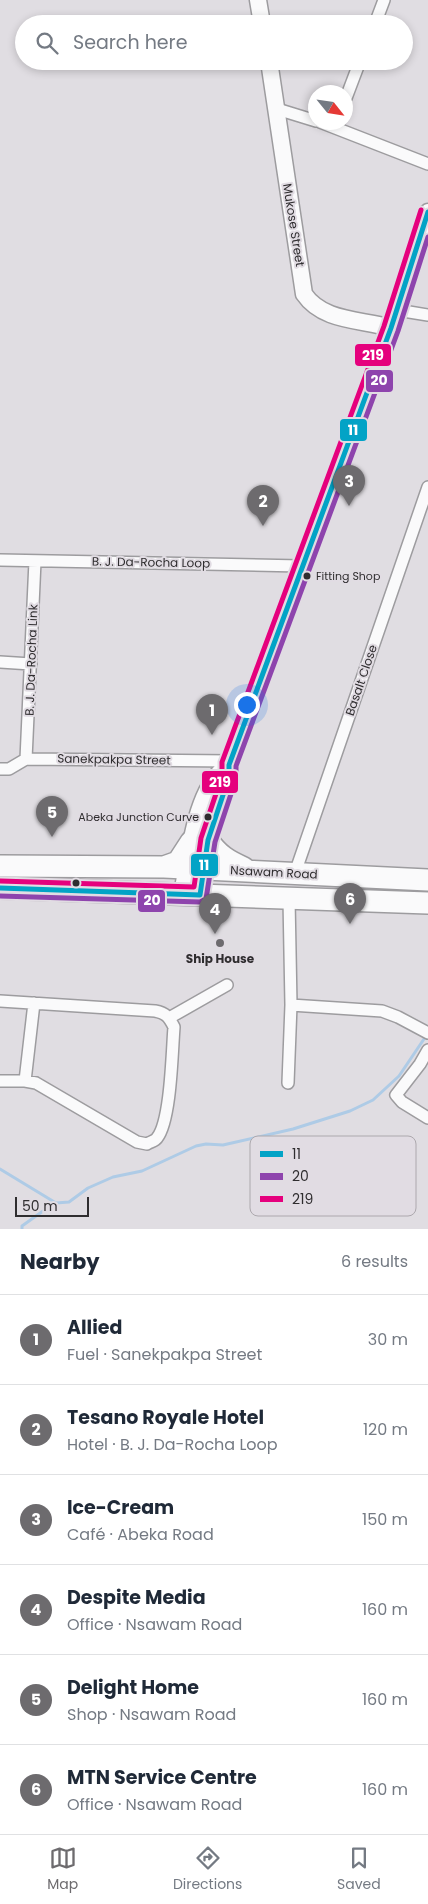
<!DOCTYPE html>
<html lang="en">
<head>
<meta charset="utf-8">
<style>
  body { margin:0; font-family:Poppins,sans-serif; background:#f6f6f7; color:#1f2937 }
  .compass { position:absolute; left:308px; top:85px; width:45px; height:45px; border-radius:50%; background:#fff; box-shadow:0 2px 8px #0003; rotate:120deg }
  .scale { position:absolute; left:15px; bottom:12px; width:74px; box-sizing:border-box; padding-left:5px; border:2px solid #2f2d2f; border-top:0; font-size:14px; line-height:18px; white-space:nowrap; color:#2f2d2f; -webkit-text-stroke:4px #e1dce3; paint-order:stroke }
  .you { position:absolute; left:246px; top:704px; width:18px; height:18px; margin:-12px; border:4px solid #fff; border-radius:50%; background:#1a73e8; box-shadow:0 0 0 8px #1a73e833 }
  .badge { display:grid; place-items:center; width:32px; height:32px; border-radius:50%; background:#6d6b6e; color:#fff; font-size:16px; font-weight:700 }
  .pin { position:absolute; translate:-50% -41px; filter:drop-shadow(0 1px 2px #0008) }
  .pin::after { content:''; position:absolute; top:26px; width:18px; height:15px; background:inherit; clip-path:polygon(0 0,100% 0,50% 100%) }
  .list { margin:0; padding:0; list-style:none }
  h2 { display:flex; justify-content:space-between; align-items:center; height:65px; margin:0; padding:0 20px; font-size:21px }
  h2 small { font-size:16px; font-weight:400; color:#747a83 }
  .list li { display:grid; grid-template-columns:32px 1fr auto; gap:15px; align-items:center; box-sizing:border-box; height:90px; padding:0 20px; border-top:1px solid #e0e1e3 }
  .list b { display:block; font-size:19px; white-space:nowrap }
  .list p { margin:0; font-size:16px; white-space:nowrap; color:#747a83 }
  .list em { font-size:16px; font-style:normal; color:#747a83 }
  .icon { flex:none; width:28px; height:28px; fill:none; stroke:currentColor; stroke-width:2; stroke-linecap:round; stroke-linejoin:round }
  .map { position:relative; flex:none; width:428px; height:1229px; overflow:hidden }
  .search { position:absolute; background:#fff; box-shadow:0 2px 8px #0003; left:15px; right:15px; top:15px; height:55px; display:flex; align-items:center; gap:12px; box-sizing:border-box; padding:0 18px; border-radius:28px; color:#747a83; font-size:19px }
  .sheet { height:605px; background:#fff }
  nav { display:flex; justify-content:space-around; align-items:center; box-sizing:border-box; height:70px; border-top:1px solid #e0e1e3; background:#fff; font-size:14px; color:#747a83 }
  nav a { display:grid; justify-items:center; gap:2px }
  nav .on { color:#6d6b6e }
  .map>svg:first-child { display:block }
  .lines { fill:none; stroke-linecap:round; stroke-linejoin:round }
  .stream { stroke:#aecbe6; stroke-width:3 }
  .street-casing { stroke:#9d9c9f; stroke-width:14 }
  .secondary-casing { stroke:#9d9c9f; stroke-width:19 }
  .highway-casing { stroke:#9d9c9f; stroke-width:24 }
  .street { stroke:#fafafb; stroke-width:11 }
  .secondary { stroke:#fafafb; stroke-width:16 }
  .highway { stroke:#fafafb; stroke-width:21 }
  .bus-1-casing { stroke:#e1dce3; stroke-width:9 }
  .bus-2-casing { stroke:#e1dce3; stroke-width:9 }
  .bus-3-casing { stroke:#e1dce3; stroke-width:9 }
  .bus-1 { stroke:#02a3c6; stroke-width:5 }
  .bus-2 { stroke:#8e44ad; stroke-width:5 }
  .bus-3 { stroke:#e5007d; stroke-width:5 }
  .bus-dot { fill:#2f2d2f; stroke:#e1dce3; stroke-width:2 }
  .poi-dot { fill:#6d6b6e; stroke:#e1dce3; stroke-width:2 }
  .labels { text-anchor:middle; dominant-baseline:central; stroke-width:4; stroke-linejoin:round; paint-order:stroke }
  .bus-label { font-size:11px; fill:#2f2d2f; stroke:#e1dce3; text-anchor:start }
  .street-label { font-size:12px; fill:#2f2d2f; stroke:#e1dce3 }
  .poi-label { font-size:12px; font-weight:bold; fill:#2f2d2f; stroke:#e1dce3 }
  .key { fill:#e1dce3; stroke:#aca8ad; stroke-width:1 }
  .key-label { font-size:14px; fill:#2f2d2f }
  .line-badge { stroke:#e1dce3; stroke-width:2 }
  .badge-label { font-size:14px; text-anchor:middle; font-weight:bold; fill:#fff }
</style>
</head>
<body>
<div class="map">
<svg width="428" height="1229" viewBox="0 0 428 1229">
  <rect width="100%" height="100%" fill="#e0dde2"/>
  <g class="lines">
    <path class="stream" d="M0,1169L56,1203L69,1202L88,1188L113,1177L142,1171L196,1146L206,1144L223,1145L293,1129L350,1111L373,1100L399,1076L426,1036
      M22,1229V1226L43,1211"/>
    <g class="street-casing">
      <path id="street" d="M375,24L384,0
        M346,98L360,61
        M277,109L316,121
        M320,122L428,164
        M397,310L428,315
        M0,560L301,566
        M0,662L31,664
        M26,759L35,561
        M0,769H9L26,759L231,761
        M295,873L428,487
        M0,1001L155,1011C166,1013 169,1017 174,1027C172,1051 171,1121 157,1138C155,1141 150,1142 147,1144L137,1142L36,1083L25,1081H0
        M291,1005L382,1011L398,1017L428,1033
        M169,1018L227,985
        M428,1050L420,1064L396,1095L402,1102L428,1118
        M25,1081L34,1003
        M288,1083L291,1005L289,899"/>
    </g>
    <g class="secondary-casing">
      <path id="secondary" d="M258,0L262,24
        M269,61L304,294C323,322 361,319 391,328
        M182,894C189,858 195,785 229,765
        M200,895L208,840L229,777V765L391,328L428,212"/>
    </g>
    <g class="highway-casing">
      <path id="highway" d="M208,840C218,855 228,861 244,868
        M0,866L164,867L428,880
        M164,867L178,862L191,842
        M0,888L428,903"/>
    </g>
    <use href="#street" class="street"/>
    <use href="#secondary" class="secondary"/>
    <use href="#highway" class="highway"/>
    <g class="bus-1-casing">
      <path id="bus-1" d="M0,888L200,895L208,840L229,777V765L391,328L428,212"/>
    </g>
    <g class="bus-2-casing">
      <path id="bus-2" d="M0,896L200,902L206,899L215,842L236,779V766L398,331L428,237"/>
    </g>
    <g class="bus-3-casing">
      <path id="bus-3" d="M0,881L194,887L201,838L222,776V762L384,326L421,210"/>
    </g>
    <use href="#bus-1" class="bus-1"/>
    <use href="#bus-2" class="bus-2"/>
    <use href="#bus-3" class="bus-3"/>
  </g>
  <g class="bus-dot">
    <circle cx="307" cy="576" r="4.5"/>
    <circle cx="208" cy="817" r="4.5"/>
    <circle cx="76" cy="883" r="4.5"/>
  </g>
  <circle class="poi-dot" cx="220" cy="943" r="5"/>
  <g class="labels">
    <g class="bus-label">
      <text x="316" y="576">Fitting Shop</text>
      <text x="199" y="817" text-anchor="end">Abeka Junction Curve</text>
    </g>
    <g class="street-label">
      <text transform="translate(294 225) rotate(81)">Mukose Street</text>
      <text transform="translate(151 562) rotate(1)">B. J. Da-Rocha Loop</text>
      <text transform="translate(31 660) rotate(-88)">B. J. Da-Rocha Link</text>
      <text transform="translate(361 680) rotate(-71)">Basalt Close</text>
      <text transform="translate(114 759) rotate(1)">Sanekpakpa Street</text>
      <text transform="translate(274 872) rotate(3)">Nsawam Road</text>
    </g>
    <g class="poi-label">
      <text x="220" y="958">Ship House</text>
    </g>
  </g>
  <rect x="250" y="1136" width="166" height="80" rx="8" class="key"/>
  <rect x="260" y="1151" width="23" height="6" fill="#02a3c6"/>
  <rect x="260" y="1173" width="23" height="7" fill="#8e44ad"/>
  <rect x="260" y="1196" width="23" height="6" fill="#e5007d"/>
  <g class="key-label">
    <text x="292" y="1159">11</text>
    <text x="292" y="1181">20</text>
    <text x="292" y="1204">219</text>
  </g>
  <g class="line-badge">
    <rect x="354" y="343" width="38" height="24" rx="5" fill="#e5007d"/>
    <rect x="365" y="369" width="29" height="24" rx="5" fill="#8e44ad"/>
    <rect x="339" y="418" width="29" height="24" rx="5" fill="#02a3c6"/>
    <rect x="201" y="770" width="38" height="24" rx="5" fill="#e5007d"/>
    <rect x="190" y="853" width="29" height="24" rx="5" fill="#02a3c6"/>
    <rect x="137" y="889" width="29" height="24" rx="5" fill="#8e44ad"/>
  </g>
  <g class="badge-label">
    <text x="373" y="360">219</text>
    <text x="379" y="385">20</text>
    <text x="353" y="435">11</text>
    <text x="220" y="787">219</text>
    <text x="204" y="870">11</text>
    <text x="152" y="905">20</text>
  </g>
</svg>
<svg class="compass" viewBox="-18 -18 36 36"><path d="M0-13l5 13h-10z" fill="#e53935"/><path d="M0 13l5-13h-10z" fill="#747a83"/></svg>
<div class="scale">50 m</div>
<div class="you"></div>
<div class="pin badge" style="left:212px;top:735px">1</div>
<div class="pin badge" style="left:263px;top:526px">2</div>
<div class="pin badge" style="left:349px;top:506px">3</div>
<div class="pin badge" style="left:215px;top:934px">4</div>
<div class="pin badge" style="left:52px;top:837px">5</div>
<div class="pin badge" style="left:350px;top:924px">6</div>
<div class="search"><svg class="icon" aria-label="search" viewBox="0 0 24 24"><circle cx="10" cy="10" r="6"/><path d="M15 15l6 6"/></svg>Search here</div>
</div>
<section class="sheet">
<h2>Nearby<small>6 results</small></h2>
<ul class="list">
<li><span class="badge">1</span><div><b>Allied</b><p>Fuel · Sanekpakpa Street</p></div><em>30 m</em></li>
<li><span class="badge">2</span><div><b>Tesano Royale Hotel</b><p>Hotel · B. J. Da-Rocha Loop</p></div><em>120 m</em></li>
<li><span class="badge">3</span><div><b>Ice-Cream</b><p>Café · Abeka Road</p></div><em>150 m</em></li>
<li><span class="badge">4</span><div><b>Despite Media</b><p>Office · Nsawam Road</p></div><em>160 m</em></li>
<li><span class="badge">5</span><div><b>Delight Home</b><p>Shop · Nsawam Road</p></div><em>160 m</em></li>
<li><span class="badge">6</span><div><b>MTN Service Centre</b><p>Office · Nsawam Road</p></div><em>160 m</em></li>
</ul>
</section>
<nav>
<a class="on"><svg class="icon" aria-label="map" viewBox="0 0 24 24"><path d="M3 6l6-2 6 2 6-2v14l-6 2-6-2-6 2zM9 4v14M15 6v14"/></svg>Map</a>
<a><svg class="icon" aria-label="directions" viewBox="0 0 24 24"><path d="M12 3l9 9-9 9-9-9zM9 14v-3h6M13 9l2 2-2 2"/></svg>Directions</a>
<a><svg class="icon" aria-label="saved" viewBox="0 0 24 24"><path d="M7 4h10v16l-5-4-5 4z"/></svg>Saved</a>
</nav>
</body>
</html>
